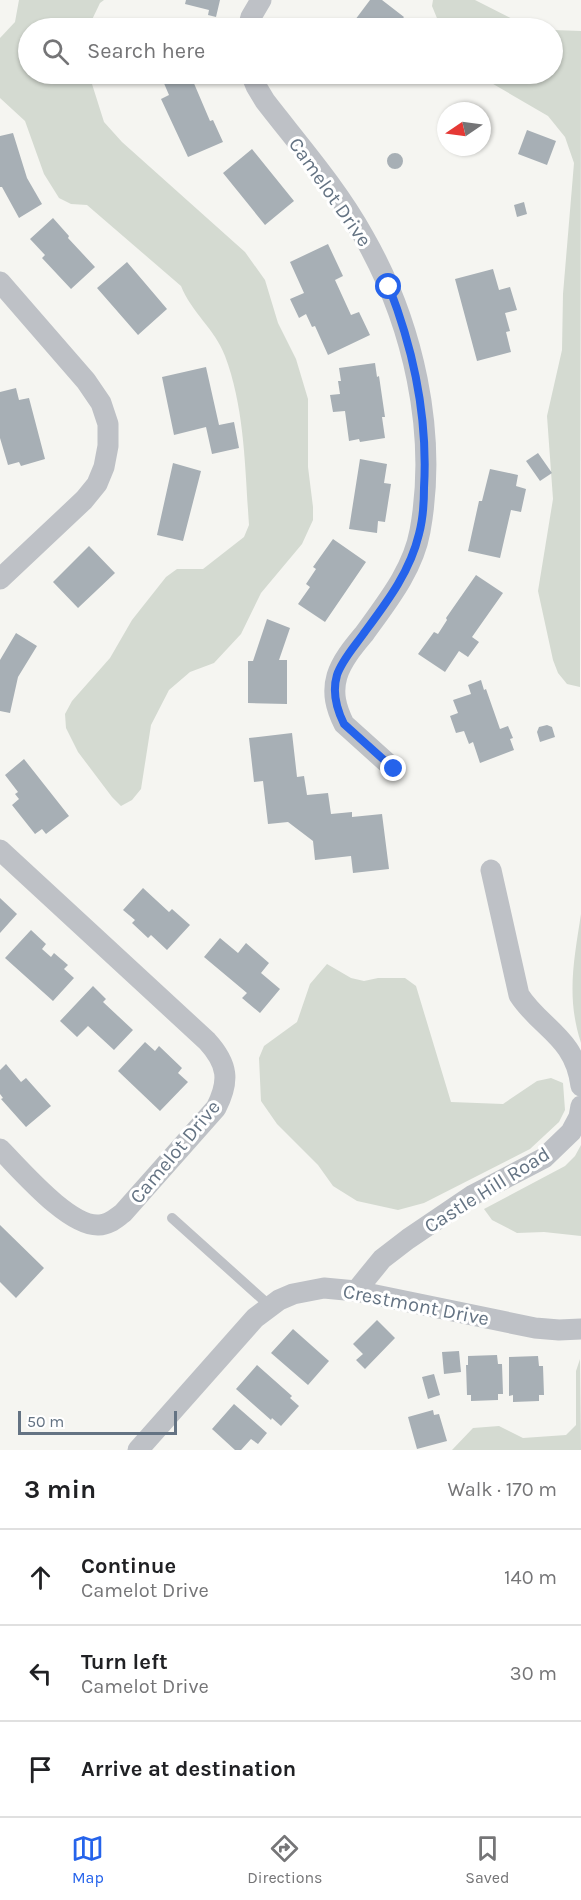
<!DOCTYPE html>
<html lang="en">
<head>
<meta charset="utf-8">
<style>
  body { margin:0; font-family:Karla,sans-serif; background:#f2f2f2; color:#202124 }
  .compass { position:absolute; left:437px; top:102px; width:54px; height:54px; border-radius:50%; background:#fff; box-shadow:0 2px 4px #0004; rotate:257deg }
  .scale { position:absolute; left:18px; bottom:15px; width:159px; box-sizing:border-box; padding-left:6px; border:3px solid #647383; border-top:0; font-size:16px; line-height:21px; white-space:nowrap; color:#647383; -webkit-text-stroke:4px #fff; paint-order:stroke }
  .stop { position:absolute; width:18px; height:18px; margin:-14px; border:4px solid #2563eb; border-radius:50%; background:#fff }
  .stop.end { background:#2563eb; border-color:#fff; box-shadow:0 2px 6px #0008 }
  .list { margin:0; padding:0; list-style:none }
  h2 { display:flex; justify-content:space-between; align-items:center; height:78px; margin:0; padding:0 24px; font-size:26px }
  h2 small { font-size:20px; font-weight:400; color:#757577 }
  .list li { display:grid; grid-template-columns:39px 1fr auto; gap:18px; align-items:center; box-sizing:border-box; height:96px; padding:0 24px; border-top:2px solid #e0e0e0 }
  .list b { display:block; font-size:22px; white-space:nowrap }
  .list p { margin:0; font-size:20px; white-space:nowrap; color:#757577 }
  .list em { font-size:20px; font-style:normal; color:#757577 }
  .icon { flex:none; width:33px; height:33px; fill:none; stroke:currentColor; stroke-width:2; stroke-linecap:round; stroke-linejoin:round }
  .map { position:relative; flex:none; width:581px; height:1450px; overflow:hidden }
  .search { position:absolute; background:#fff; box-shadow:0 2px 4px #0004; left:18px; right:18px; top:18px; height:66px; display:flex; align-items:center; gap:15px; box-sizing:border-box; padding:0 21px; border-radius:33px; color:#757577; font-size:22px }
  .sheet { height:366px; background:#fff }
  nav { display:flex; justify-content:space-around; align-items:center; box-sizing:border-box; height:84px; border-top:2px solid #e0e0e0; background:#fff; font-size:16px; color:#757577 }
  nav a { display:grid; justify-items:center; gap:3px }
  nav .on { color:#2563eb }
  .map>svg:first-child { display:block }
  .green { fill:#d4dad1 }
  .building { fill:#a7afb5 }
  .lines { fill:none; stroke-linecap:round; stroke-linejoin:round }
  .service { stroke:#bec1c6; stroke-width:10 }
  .minor { stroke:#bec1c6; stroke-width:21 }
  .route { stroke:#2563eb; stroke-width:8 }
  .labels { text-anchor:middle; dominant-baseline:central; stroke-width:6; stroke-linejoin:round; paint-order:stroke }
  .street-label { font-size:20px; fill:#647383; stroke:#fff }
</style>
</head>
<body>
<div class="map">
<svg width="581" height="1450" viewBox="0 0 581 1450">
  <rect width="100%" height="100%" fill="#f5f5f1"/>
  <path class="green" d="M19,0H104L100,3L88,28H28V74H91L92,84L104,122L122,142L245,252L265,280L278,323L296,359L308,399V467L313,507V520L302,544L261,593L241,634L214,663L190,672L169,690L151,725L141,789L132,800L121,806L112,797L78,752L66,728L65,714L72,701L110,658L132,620L166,577L177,569H203L244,537L249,525C245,469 245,409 225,356C215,329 191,312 181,286L87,205L71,204L59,198L44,174L25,121L0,98V38L15,22Z
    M433,0H475L530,28H441L432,6Z
    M553,30L581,31L580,687L567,684L558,673L553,660L538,591L553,499L547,416L562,350L563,294L574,163L565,137L548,116L488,81L479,74H552Z
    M581,914V1043C566,997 574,960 581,914Z
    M327,964L351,978L364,981L378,978H405L416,986L451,1102L503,1104L537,1081L551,1078L563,1083L565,1110L559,1122L530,1149L424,1203L398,1210L357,1201L333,1186L318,1165L277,1124L261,1101L259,1058L264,1046L297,1022L310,984Z
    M581,1145V1236L544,1232L517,1233L492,1220L484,1209L565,1166L575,1156Z
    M580,1359L581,1450H452L473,1428L499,1426L523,1438L566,1435L576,1425V1371Z"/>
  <path class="building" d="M186,0H220L216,17L208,15L209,10L185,4Z
    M370,0H382L404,17L395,28H349Z
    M160,74H190L210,121L213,120L223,142L188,157L161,99L169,95Z
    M527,130L556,141L547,165L518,154Z
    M13,133L27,178L42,204L19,218L2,187H0V136Z
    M252,149L294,201L265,225L223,173Z
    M387 161a8 8 0 1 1 16 0a8 8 0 1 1-16 0Z
    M524,202L527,214L517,217L514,205Z
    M53,218L69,236L68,238L95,267L71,289L42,258L45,255L30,239Z
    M328,244L343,276L335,280L351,315L359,312L370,335L328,355L315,326L312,327L306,314L299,318L290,299L304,293L290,262Z
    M127,262L167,309L138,335L97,288Z
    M493,269L499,290L510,287L517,310L505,313L510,331L506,332L511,352L477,361L455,279Z
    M375,363L377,377L379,376L385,417H382L385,438L360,442L359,439L349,441L345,411L333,412L330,395L340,394L338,381H341L339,368Z
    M206,367L219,425L234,422L239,448L212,454L206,427L174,435L162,377Z
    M16,388L19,400L29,398L45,459L21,466L19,462L8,465L0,438V392Z
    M538,453L552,473L540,481L526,461Z
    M360,459L387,464L384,483L391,484L385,522L378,521L377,533L349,529Z
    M173,463L201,471L183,541L157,535Z
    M490,469L518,475L516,486L526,489L521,512L511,510L500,558L468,551L479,501H482Z
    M333,539L366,562L325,622L298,604L310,587L306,584L316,569L313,567Z
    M89,546L115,573L78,608L53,582Z
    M476,575L503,593L472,637L479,642L468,657L459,651L445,672L418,654L434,632L438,634L447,620L446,618Z
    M267,619L290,628L279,660H287V704L248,703V661H253Z
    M16,633L37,646L18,677L10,713L0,711V660Z
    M481,680L484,690L486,689L500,729L508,726L513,738L510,739L514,750L480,763L473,742L469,744L464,731L456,733L450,716L458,713L453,700L471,694L468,685Z
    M547,725L552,727L555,737L540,742L537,732L539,727Z
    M292,733L297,777L304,776L307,795L328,793L331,814L352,812V817L382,814L389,869L353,873L351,856L315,860L313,841L288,822L268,824L263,781L254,782L249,738Z
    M24,759L69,816L46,834L42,829L35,834L12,805L19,799L15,794L18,792L5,775Z
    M143,888L169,912L172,909L190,925L167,950L151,935L148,938L132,923L135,920L123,910Z
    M0,898L17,914L0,933Z
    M31,930L46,944L42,949L51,957L54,953L68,965L64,969L74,978L53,1001L5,958Z
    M220,938L238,953L246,943L269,963L261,973L280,989L260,1013L242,998L247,993L204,957Z
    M93,986L106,999L103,1002L133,1030L114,1050L88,1026L77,1037L60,1021Z
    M145,1042L155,1051L159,1046L182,1068L178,1073L188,1082L160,1111L118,1071Z
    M6,1064L21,1082L26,1078L51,1106L26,1127L1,1099L3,1098L0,1094V1070Z
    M0,1225L44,1268L16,1298L0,1282Z
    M377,1320L395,1338L365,1369L356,1360L363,1354L353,1344Z
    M293,1329L329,1361L308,1385L271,1353Z
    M459,1351L461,1372L444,1374L442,1352Z
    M497,1355L498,1364H502L503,1394H498V1400L471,1401V1395H467L466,1365H468V1356Z
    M538,1356L539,1366H543L544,1395H539V1401L513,1402V1395L509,1396V1357Z
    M257,1365L292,1396L290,1398L299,1406L281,1426L272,1418L271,1420L236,1389Z
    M434,1374L440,1395L428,1399L422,1377Z
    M234,1404L267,1433L258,1444L251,1439L241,1450H235L212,1429Z
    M433,1410L434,1415L439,1414L447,1441L417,1449L408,1417Z"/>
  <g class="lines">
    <path class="service" d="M172,1218L270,1306"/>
    <path class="minor" d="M248,28L251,17L261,0
      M251,74L256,86L265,101C299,145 337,188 364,237C413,323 438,432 420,531C413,570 387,602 364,634C354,646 342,660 337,676C332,693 336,708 344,724L394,769
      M0,282L86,381L101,403L108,424V446L104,467L97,484L84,500L0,579
      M0,850L207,1041C228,1064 230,1081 216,1108L123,1213C116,1218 109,1225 99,1225C69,1227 21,1170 0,1149
      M491,870L519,995C541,1029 575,1037 581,1086
      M356,1291L382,1259L408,1239L473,1195L544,1158L571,1132L579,1117L581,1106
      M138,1450L255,1318L279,1300L293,1294L324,1288L356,1291L535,1328L559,1330L581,1329"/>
  </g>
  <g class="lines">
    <path class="route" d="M389,287C414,351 428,419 424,488C424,503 423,519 419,534C410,572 387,602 364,633C355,646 342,660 337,675C332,692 336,708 344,724L394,769"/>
  </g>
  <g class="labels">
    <g class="street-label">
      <text transform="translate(330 192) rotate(55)">Camelot Drive</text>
      <text transform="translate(175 1152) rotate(-50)">Camelot Drive</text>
      <text transform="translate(487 1190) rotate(-32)">Castle Hill Road</text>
      <text transform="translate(416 1305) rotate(11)">Crestmont Drive</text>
    </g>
  </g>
</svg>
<svg class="compass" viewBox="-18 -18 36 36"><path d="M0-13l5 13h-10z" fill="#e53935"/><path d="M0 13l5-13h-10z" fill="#757577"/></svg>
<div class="scale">50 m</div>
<div class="stop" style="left:389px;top:287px"></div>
<div class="stop end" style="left:394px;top:769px"></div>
<div class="search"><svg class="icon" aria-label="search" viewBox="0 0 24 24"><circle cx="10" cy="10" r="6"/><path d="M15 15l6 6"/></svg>Search here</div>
</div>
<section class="sheet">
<h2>3 min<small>Walk · 170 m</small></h2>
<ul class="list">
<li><svg class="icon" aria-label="ahead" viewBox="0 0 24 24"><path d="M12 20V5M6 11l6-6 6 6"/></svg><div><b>Continue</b><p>Camelot Drive</p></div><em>140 m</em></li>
<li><svg class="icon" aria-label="left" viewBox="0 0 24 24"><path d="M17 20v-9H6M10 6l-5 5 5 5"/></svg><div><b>Turn left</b><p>Camelot Drive</p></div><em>30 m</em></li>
<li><svg class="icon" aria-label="arrive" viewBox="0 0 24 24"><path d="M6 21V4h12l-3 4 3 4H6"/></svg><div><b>Arrive at destination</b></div></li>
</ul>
</section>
<nav>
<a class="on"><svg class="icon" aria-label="map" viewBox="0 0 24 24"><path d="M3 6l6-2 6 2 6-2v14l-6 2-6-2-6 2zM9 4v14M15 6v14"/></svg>Map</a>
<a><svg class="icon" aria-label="directions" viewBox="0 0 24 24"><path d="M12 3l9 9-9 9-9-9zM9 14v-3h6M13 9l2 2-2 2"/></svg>Directions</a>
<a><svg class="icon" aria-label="saved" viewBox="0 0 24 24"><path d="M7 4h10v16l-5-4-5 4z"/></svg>Saved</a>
</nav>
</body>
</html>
